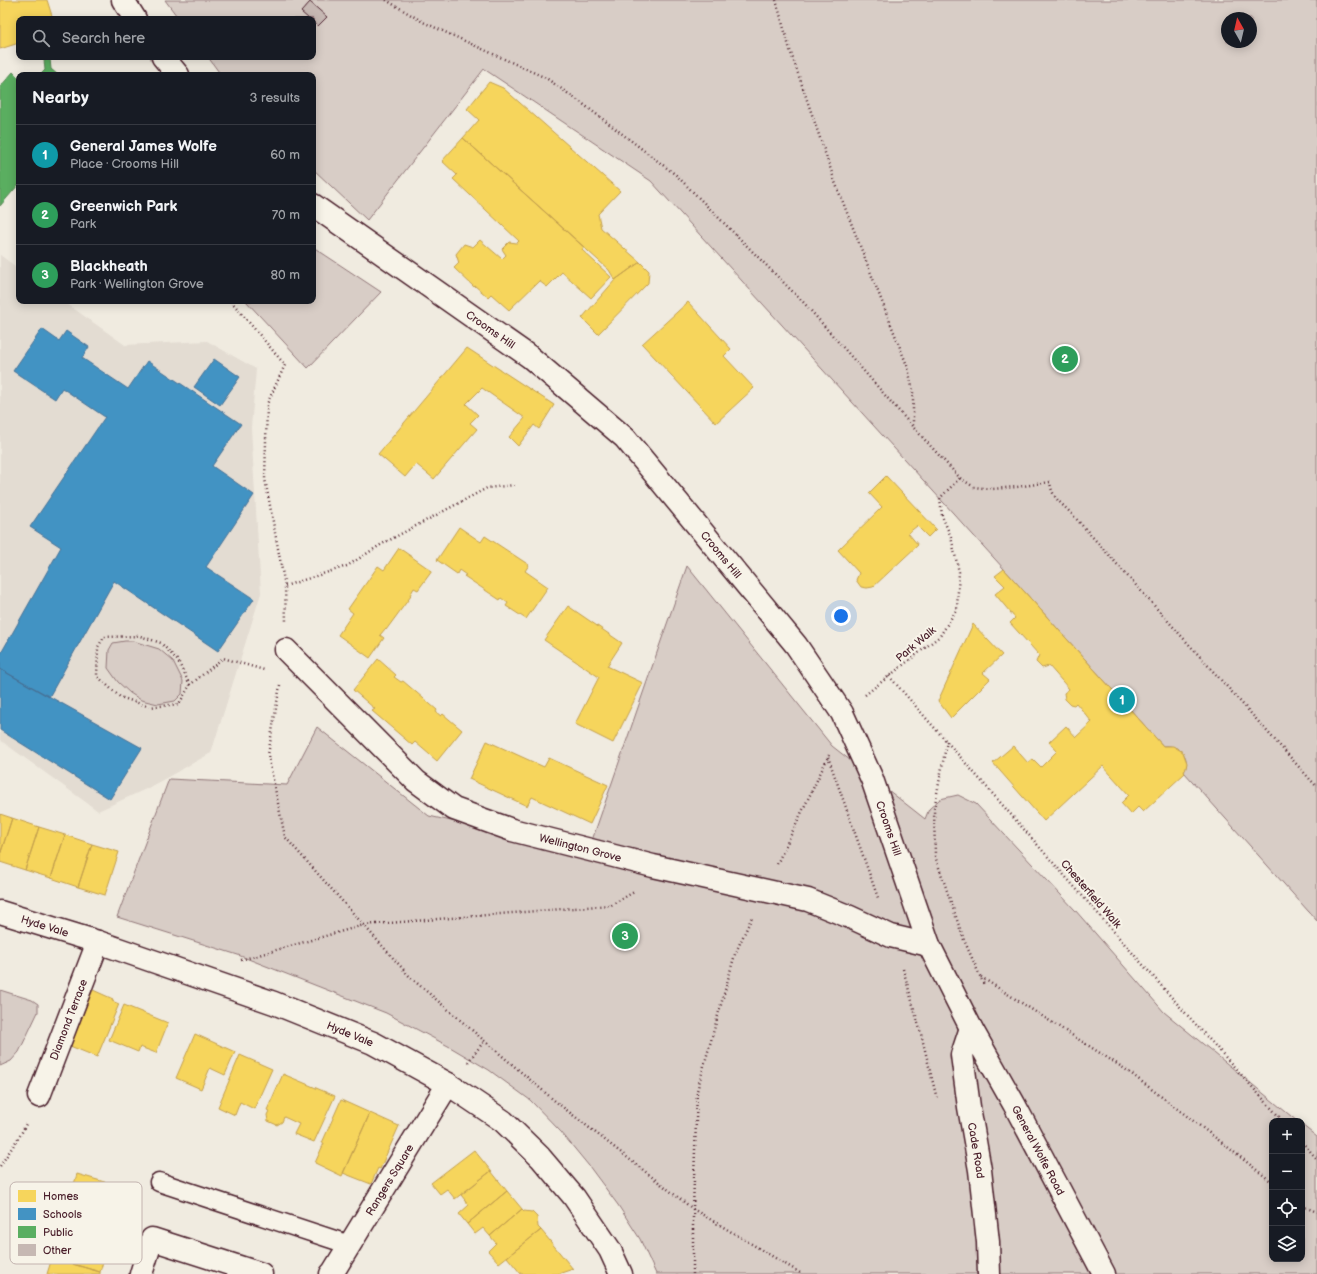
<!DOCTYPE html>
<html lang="en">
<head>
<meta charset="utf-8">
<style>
  body { margin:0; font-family:"Balsamiq Sans",sans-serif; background:#242831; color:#f1f3f6 }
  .controls { position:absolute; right:12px; bottom:12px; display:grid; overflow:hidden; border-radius:8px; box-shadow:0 2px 10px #0003 }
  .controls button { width:36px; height:36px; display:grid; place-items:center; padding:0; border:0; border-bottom:1px solid #363941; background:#171b24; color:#f1f3f6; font:20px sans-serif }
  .compass { position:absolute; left:1221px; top:12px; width:36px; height:36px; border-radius:50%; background:#171b24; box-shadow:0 2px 10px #0003; rotate:352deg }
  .you { position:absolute; left:841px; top:616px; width:14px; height:14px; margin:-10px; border:3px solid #fff; border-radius:50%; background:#1a73e8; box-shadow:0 0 0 6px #1a73e833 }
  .badge { display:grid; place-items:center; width:26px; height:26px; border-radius:50%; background:#ea580c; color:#fff; font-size:13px; font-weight:700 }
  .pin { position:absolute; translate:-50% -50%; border:2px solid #fff; box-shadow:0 1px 4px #0006 }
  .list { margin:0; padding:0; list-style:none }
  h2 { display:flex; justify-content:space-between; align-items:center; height:52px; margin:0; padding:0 16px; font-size:17px }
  h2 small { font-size:13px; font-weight:400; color:#9ea1a6 }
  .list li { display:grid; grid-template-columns:26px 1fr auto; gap:12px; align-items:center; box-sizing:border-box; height:60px; padding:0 16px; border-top:1px solid #363941 }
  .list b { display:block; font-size:15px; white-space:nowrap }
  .list p { margin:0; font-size:13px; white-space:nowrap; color:#9ea1a6 }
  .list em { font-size:13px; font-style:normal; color:#9ea1a6 }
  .icon { flex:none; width:22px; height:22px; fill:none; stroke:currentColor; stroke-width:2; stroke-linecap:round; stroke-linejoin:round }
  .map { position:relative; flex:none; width:1317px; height:1274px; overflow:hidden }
  .search { position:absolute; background:#171b24; box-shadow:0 2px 10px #0003; left:16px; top:16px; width:300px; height:44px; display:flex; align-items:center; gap:10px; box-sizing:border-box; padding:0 14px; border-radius:8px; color:#9ea1a6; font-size:15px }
  .panel { position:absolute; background:#171b24; box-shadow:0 2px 10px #0003; left:16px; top:72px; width:300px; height:232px; border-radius:8px }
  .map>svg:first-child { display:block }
  .built { fill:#e3dcd2 }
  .green { fill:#d8cdc6; stroke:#917678; fill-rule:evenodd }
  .homes { fill:#f6d55c; stroke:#c29e4d }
  .schools { fill:#4393c3; stroke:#457095 }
  .public { fill:#5aae61; stroke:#558351 }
  .building { fill:#c6b8b3; stroke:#4a1f2b }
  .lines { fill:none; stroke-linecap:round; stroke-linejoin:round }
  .lane-casing { stroke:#4a1f2b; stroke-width:21 }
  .street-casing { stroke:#4a1f2b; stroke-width:25 }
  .secondary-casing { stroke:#4a1f2b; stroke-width:25 }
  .path { stroke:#4a1f2b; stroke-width:2.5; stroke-dasharray:1 3; stroke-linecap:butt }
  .lane { stroke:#f7f3e8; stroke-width:18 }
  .street { stroke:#f7f3e8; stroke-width:22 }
  .secondary { stroke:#f7f3e8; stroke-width:22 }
  .labels { text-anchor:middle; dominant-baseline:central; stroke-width:4; stroke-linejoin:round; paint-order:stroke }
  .street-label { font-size:11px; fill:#4a1f2b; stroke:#f7f3e8 }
  .key { fill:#f7f3e8; stroke:#c3b3af; stroke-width:1 }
  .key-label { font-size:11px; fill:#4a1f2b }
</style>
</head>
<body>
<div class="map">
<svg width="1317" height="1274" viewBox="0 0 1317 1274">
  <rect width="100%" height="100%" fill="#f0ebe0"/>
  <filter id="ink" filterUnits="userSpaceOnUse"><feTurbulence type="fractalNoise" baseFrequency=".025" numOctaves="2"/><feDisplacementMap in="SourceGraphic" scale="8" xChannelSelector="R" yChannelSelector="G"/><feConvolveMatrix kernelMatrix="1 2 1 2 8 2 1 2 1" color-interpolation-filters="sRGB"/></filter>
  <g filter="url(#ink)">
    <path class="built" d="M0,255L19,269V301H63L125,345L207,341L256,369L251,428L261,593L211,753L148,788L98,811L0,740Z"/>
    <path class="green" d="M165,0H1317V921L1184,772C1192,756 1178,744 1163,746L1004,569L651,181L484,69L367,220L313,169V75H221L208,57H313V19H179ZM1227,18H1251V42H1227Z
      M313,247L381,292L308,368L246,301H313Z
      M687,566L832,746L925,819L929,809L940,799L958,795L976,804L1075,910L1164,1012L1297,1121H1272V1259H1302V1125L1317,1137V1274H656L640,1239L618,1205L589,1166L561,1132L530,1100L489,1070L450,1047L386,1013L238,955L117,917L169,779L287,785L317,727L429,816L588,852Z
      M125,641H133L159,649L173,661L183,681L182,694L175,701L158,704L141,700L130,693L118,682L108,668L109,650L113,643Z
      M0,990L32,1000L38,1004V1012L19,1052L11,1061L0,1066Z"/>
    <path class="homes" d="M0,0H47L53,19H19V43L0,49Z
      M489,82L503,88L620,191L598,214L601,228L640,262L615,280L609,270L463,138L479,120L467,109Z
      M463,138L584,247L582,250L611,277L591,298L562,272L547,287L539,281L509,310L491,294L488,297L475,286L474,287L454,268L459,263L456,254L464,244L473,247L480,240L502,259L506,255L502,249L509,242L517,243L519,241L453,179L457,175L442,161Z
      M640,262L649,271L648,283L598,334L582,318L615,280Z
      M688,302L731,349L724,356L754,388L716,423L642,344Z
      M467,348L554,405L539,429L534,425L518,446L509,437L525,418L482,388L466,404L478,415L470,423L477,429L434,479L416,464L405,477L378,454Z
      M886,476L936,529L928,537L917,526L908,533L918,545L873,587L867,588L861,587L856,580L859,573L838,550L882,507L869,493Z
      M459,527L481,542L485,536L529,565L525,571L548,587L526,619L506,606L508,603L501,598L500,600L464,576L466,575L459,570L457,574L437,560Z
      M399,548L432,571L418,590L414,588L410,595L411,596L386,630L385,629L380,635L384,638L370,658L338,635L353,613L348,609L378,566L384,570Z
      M1004,569L1163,746H1173L1183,752L1187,763L1186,768L1184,772L1185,773L1143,812L1138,807L1131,814L1121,803L1129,795L1103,766L1044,821L993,763L1013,746L1028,763L1033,759L1041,767L1057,751L1049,742L1066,726L1076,737L1092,722L1076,703L1074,705L1070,704L1065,699L1064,693L1069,689L1049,666L1042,668L1036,662L1039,655L1010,623L1015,618L995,594L1005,586L995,576Z
      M568,606L622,643L607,666L643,683L613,743L575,724L599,677L544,640Z
      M973,624L1002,655L983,673L990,679L951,718L938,701Z
      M378,659L396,675L394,677L401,682L403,681L437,710L436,712L441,716L443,714L462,730L437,761L415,742L412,745L372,711L375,709L353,690Z
      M487,741L544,767L549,758L608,785L590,824L532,797L527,806L469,779Z
      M0,814L12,818L0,855Z
      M12,818L39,827L25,870L0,862V855Z
      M39,827L65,835L51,878L25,870Z
      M65,835L92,844L78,887L51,878Z
      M92,844L119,852L105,895L78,887Z
      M93,990L113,999L112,1001L119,1004L97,1057L70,1046Z
      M124,1005L168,1023L156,1053L140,1047L138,1052L109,1040Z
      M195,1034L235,1052L225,1075L210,1068L201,1089L176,1078Z
      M240,1055L272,1069L254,1109L240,1102L235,1115L218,1107Z
      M283,1074L335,1096L314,1142L294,1134L299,1124L284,1117L282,1122L277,1125L268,1121L267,1115L269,1111L267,1110Z
      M341,1100L370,1113L342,1176L315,1163L324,1143H322Z
      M370,1113L399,1126L380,1169L378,1168L371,1184L343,1173Z
      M474,1150L491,1171L455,1199L447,1189L440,1194L431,1183Z
      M491,1171L507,1191L467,1224L459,1214L469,1205L461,1195Z
      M77,1174L125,1188L120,1205L72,1191Z
      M507,1191L522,1209L490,1236L483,1228L475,1234L467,1224Z
      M522,1209L524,1211L532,1212L537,1217L538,1227L541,1230L499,1263L488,1251L496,1243L490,1236Z
      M541,1230L573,1269L558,1274H521L507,1257Z
      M57,1241L105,1255L100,1272L52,1258Z
      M52,1258L100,1272V1274H47Z"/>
    <path class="schools" d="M42,329L59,341L66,331L89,347L82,358L128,389L147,361L241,424L212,466L254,495L206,567L254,599L218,651L114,581L49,697L0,669V655L61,547L30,527L105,417L62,388L55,399L13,371Z
      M214,359L240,377L220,405L194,387Z
      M0,669L142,748L110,799L0,730Z"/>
    <path class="public" d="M50,59L51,69L58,75H40L45,70L44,60Z
      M13,72L19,78V184L0,206V87Z"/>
    <path class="building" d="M310,2L327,17L318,26L313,22V19H309L301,12Z"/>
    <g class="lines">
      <g class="lane-casing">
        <path id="lane" d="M159,1182L350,1245"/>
      </g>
      <g class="street-casing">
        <g id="street">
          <path d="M123,0L135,19"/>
          <path d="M163,57L178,75"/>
          <path id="s1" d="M313,205L530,357L625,438L796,645L842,713L872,779L929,945L971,1028L1014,1104L1104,1274"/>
          <path id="s2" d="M286,650L416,781L454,809L512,830L653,866L808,900L850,917L891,936L929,945"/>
          <path id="s3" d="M971,1028L962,1055L969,1107L980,1170L988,1242L989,1274"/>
          <path id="s4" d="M39,1096L98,942"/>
          <path d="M141,1274L152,1239L261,1274"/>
          <path id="s5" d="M331,1274L333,1272L448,1084"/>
        </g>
      </g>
      <g class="secondary-casing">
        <g id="secondary">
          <path id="s6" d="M0,912L98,942L274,1003L373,1043L448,1084L503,1121L540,1157L574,1197L610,1250L621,1274"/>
        </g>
      </g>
      <path class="path" d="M386,0L423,22L546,78L583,104L676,175L804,303L913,427L960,478L974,487L992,489L1017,487L1050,482C1052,498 1060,502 1071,513L1317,787
        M776,0L790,50L835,182L908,368L913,392V427
        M231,301L285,365L267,404L265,479L285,586L286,622
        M285,586L347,566L382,544L487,488L514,485
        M889,676L1181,1008L1283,1121
        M190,685L178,661L161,643L140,636L104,637L98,647L97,676L120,697L150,707L179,704L190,685L223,658L264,670
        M280,685L268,755L285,837L411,978L555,1101L693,1209L802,1274
        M865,695L940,636L957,609L959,572L951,537L942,516L940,498L960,478
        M947,741L934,809L935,856L964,940L984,985
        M828,757L878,898
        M777,864L829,755
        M241,960L364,925L611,905L634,892
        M903,969L920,1030L937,1099
        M981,977L1125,1069L1225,1145L1272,1182
        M468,1062L485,1040
        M1302,1142L1317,1159
        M0,1166L21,1134L27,1122
        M1302,1206L1317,1212
        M693,1274V1209L697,1091L735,954L752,917"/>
      <use href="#lane" class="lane"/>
      <use href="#street" class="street"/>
      <use href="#secondary" class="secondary"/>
    </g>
  </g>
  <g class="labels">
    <g class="street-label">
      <text stroke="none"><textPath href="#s1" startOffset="217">Crooms Hill</textPath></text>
      <text stroke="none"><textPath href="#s1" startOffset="541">Crooms Hill</textPath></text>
      <text transform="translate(916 644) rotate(-40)">Park Walk</text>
      <text stroke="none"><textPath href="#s1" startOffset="865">Crooms Hill</textPath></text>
      <text stroke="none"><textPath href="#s2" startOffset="364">Wellington Grove</textPath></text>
      <text transform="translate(1091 894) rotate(49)">Chesterfield Walk</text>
      <text stroke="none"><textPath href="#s6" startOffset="47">Hyde Vale</textPath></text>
      <text stroke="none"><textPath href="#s4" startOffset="82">Diamond Terrace</textPath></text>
      <text stroke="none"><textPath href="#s6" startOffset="371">Hyde Vale</textPath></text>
      <text stroke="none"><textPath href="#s3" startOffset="125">Cade Road</textPath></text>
      <text stroke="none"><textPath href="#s1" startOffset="1221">General Wolfe Road</textPath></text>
      <text stroke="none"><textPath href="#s5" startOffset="111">Rangers Square</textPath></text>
    </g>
  </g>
  <rect x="10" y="1182" width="132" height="82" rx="6" class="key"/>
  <rect x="18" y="1190" width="18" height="12" fill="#f6d55c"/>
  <rect x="18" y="1208" width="18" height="12" fill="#4393c3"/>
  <rect x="18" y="1226" width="18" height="12" fill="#5aae61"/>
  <rect x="18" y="1244" width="18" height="12" fill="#c6b8b3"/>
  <g class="key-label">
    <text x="43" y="1200">Homes</text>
    <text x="43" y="1218">Schools</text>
    <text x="43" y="1236">Public</text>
    <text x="43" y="1254">Other</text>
  </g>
</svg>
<div class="controls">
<button>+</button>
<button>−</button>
<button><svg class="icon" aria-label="locate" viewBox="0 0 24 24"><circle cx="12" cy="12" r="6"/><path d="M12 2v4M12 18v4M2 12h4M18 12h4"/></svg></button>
<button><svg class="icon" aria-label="layers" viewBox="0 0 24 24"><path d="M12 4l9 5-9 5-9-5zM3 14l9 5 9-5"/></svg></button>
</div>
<svg class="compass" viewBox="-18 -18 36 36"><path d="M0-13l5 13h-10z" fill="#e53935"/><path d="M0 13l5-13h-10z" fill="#9ea1a6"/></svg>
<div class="you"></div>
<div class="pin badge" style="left:1122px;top:700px;background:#0f9aa8">1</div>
<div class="pin badge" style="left:1065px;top:359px;background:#2e9e5b">2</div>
<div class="pin badge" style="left:625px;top:936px;background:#2e9e5b">3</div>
<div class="search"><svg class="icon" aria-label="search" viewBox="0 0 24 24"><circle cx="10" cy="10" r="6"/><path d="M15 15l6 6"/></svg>Search here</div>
<section class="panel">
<h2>Nearby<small>3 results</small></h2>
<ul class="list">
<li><span class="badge" style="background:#0f9aa8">1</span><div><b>General James Wolfe</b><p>Place · Crooms Hill</p></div><em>60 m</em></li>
<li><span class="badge" style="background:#2e9e5b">2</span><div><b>Greenwich Park</b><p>Park</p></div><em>70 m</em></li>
<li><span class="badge" style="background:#2e9e5b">3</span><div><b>Blackheath</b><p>Park · Wellington Grove</p></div><em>80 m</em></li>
</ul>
</section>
</div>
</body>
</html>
